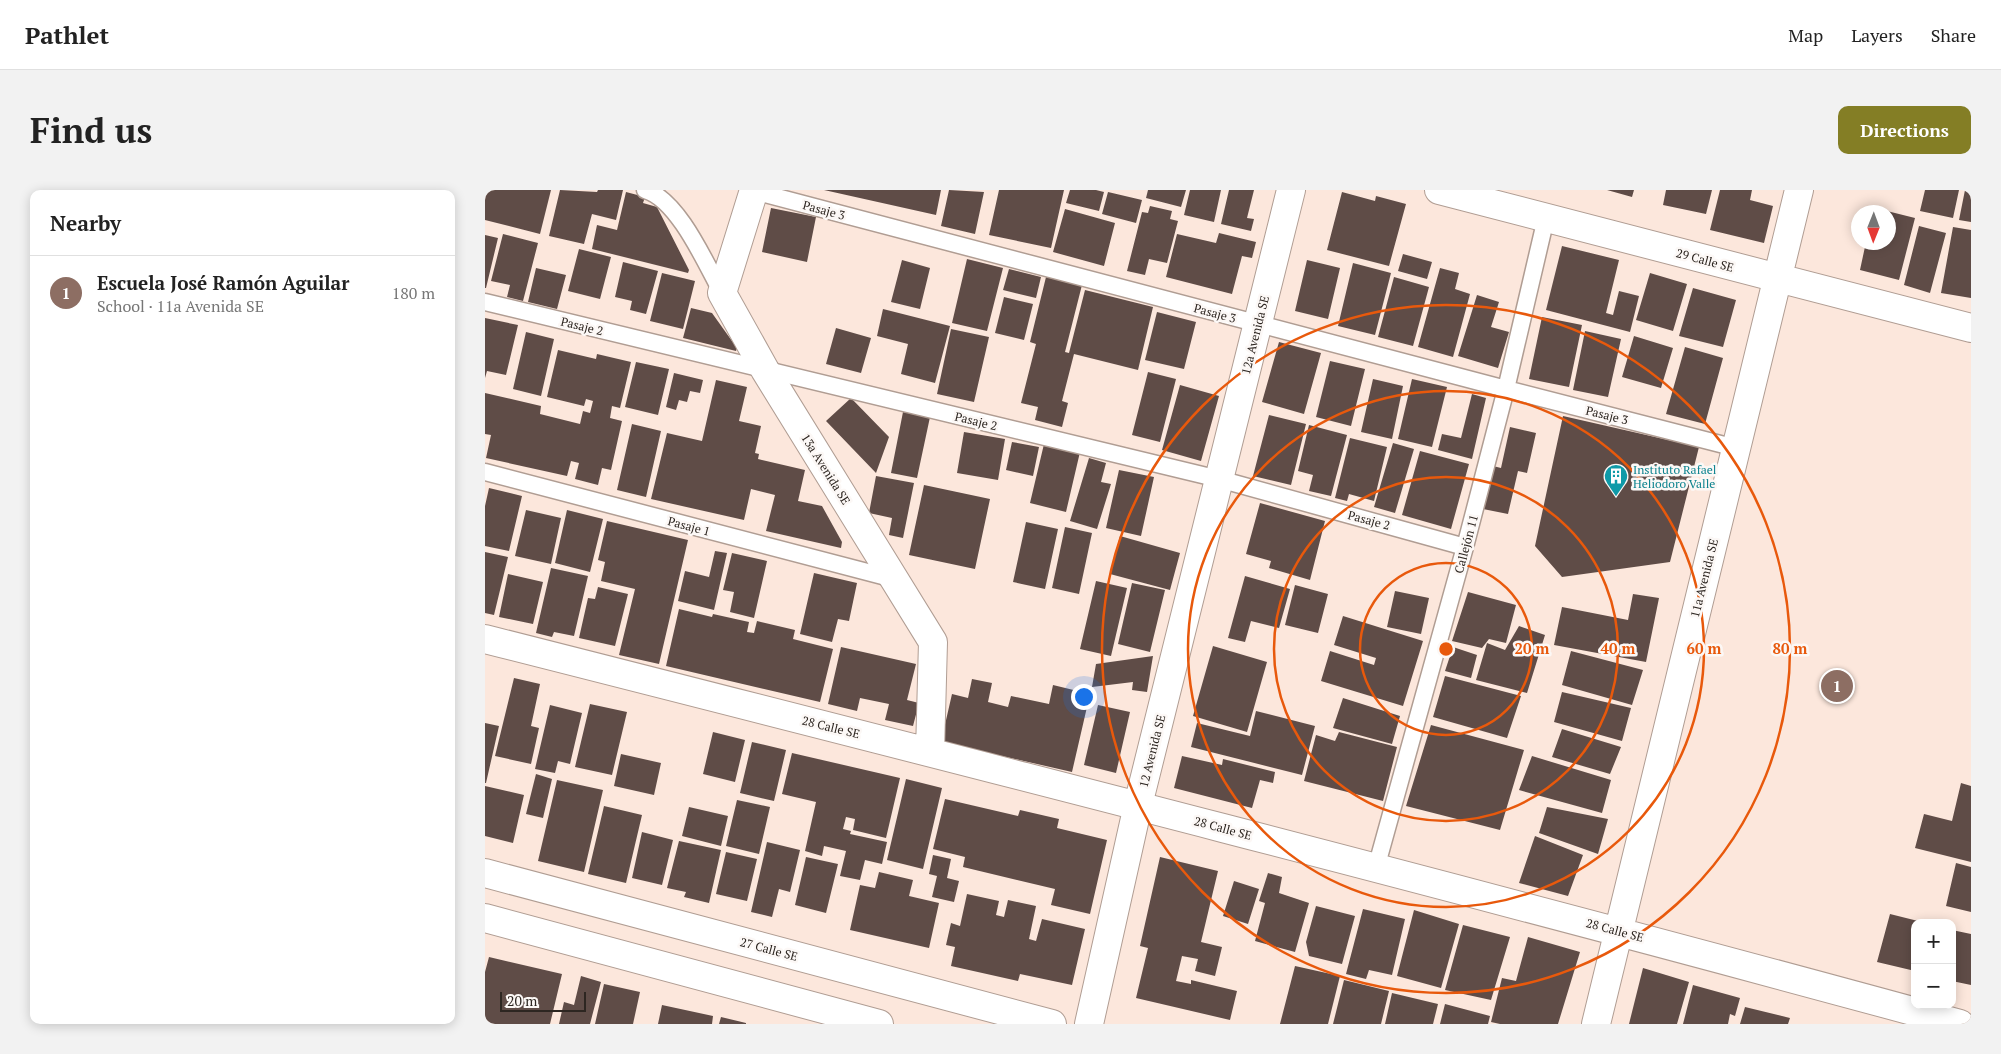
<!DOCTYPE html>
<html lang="en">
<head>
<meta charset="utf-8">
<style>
  body { margin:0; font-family:"PT Serif",serif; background:#f2f2f2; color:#222 }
  .controls { position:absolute; right:15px; bottom:15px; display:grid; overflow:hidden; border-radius:10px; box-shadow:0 2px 12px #0003 }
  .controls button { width:45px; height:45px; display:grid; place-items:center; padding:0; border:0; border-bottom:1px solid #e0e0e0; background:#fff; color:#222; font:25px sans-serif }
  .compass { position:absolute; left:1366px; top:15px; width:45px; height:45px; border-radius:50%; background:#fff; box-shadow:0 2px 12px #0003; rotate:181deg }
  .scale { position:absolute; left:15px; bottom:12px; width:86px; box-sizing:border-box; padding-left:5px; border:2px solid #2d2621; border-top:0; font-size:14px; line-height:18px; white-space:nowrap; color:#2d2621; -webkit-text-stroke:4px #fcf8f6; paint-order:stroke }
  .you { position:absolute; left:598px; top:506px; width:18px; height:18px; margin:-12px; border:4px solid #fff; border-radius:50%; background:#1a73e8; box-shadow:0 0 0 8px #1a73e833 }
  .badge { display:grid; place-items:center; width:32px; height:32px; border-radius:50%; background:#847e25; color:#fff; font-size:16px; font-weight:700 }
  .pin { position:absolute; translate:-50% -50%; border:2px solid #fff; box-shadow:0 1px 5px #0006 }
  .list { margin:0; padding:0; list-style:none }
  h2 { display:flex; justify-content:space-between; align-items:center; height:65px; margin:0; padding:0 20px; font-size:21px }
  h2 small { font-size:16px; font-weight:400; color:#767676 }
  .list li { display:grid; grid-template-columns:32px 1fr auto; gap:15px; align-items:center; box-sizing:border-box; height:75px; padding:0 20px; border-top:1px solid #e0e0e0 }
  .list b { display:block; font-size:19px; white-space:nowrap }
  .list p { margin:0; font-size:16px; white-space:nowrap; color:#767676 }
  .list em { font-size:16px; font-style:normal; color:#767676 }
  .map { position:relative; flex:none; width:1486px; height:834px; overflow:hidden; border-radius:10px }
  header { display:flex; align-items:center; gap:30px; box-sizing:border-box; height:70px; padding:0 25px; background:#fff; border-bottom:1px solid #e0e0e0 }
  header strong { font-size:24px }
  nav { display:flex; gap:28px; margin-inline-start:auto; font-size:18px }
  .intro { display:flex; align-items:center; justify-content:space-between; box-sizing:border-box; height:120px; padding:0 30px }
  h1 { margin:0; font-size:35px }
  .button { padding:12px 22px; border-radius:10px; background:#847e25; color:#fff; font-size:18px; font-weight:700 }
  main { display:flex; gap:30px; padding:0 30px }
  aside { flex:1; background:#fff; border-radius:10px; box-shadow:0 2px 12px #0003 }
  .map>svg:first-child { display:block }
  .building { fill:#5f4c47 }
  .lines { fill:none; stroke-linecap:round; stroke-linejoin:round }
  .lane-casing { stroke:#b09d93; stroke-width:19 }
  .street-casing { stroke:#b09d93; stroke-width:30 }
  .secondary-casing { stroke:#b09d93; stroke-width:30 }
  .lane { stroke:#fff; stroke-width:16 }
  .street { stroke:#fff; stroke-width:28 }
  .secondary { stroke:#fff; stroke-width:28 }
  .ring { fill:none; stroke:#e8590c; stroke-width:2.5 }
  .labels { text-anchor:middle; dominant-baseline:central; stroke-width:5; stroke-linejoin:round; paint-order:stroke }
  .street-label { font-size:12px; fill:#2d2621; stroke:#fcf8f6 }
  .culture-label { font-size:12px; fill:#0d838f; stroke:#fcf8f6; text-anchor:start }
  .centre { fill:#e8590c; stroke:#fcf8f6; stroke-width:2.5 }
  .ring-label { font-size:15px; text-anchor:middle; font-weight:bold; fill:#e8590c; stroke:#fcf8f6; stroke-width:5; stroke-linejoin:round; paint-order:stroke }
</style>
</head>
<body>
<header>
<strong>Pathlet</strong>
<nav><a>Map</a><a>Layers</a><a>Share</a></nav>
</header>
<div class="intro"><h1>Find us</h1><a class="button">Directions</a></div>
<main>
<aside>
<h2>Nearby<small></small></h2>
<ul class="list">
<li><span class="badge" style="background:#8d6e63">1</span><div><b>Escuela José Ramón Aguilar</b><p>School · 11a Avenida SE</p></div><em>180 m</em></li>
</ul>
</aside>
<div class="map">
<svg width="1486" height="834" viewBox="0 0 1486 834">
  <rect width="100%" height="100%" fill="#fce7dc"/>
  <path class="building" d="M0,0H66L55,44L0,30Z
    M75,0L112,2L113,0H138L131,30L107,24L99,54L64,46Z
    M339,0H456L451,25Z
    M464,0L499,2L490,44L456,36Z
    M514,0H579L566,58L504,45Z
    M585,0H611L619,2L614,21L581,13Z
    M663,0H701L696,17L661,8Z
    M705,0H736L729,32L699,25Z
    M744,0H769L762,28L769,29L766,41L736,34Z
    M1122,0H1149L1147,7Z
    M1181,0H1227L1221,24L1178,15Z
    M1235,0H1267L1265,10L1288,16L1279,53L1225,40Z
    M1440,0H1474L1468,28L1435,21Z
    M1480,0H1486V32L1474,30Z
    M141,2L160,7L158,13L172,17L204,80L203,83L107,59L112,35L132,40Z
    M623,2L657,10L651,33L617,24Z
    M857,2L890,11L891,6L921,14L904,76L842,60Z
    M665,16L687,21L685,29L693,31L682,73L664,69L660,85L642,81L657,22L663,23Z
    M286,18L331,27L322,72L277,62Z
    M1390,18L1430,28L1414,90L1375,80L1381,52H1404V22H1389Z
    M580,19L630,33L619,76L568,62Z
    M1434,36L1461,43L1445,103L1419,95Z
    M1468,37L1486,40V108L1456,103Z
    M734,43L771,52L767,68L757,66L747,104L681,87L692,44L731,53Z
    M18,44L53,53L38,111L22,107L25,95L6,91Z
    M0,45L13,48L1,98H0Z
    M1077,56L1134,70L1121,123L1128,125L1134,101L1154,106L1145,142L1061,120Z
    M94,59L126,67L115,109L83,101Z
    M918,64L947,72L942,89L913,81Z
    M482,69L518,78L502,141L467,133Z
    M417,70L445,78L435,119L406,112Z
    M822,70L855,78L843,129L810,121Z
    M138,72L173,81L161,124L145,120L147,111L130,107Z
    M868,73L906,83L890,145L853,136Z
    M51,78L81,85L72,119L43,112Z
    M955,78L974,83L970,99L985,104L968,167L933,157Z
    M524,79L556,87L551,108L518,100Z
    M177,83L210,91L198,139L165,131Z
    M1165,83L1202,94L1188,141L1151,130Z
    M561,87L597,95L580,162L584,163L600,100L668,117L653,180L589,164L577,211L583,213L577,237L550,230L553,217L536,213L551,154L545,152Z
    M909,87L944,97L928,156L893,147Z
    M1208,98L1251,110L1238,157L1194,146Z
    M992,105L1014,112L1006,137L1024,142L1013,178L973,166Z
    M519,107L548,114L539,150L510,143Z
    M206,118L227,123L252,158L251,161L198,148Z
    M398,119L465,136L450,193L416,184L423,154L392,146Z
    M672,122L711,132L699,179L660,170Z
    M1057,127L1097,135L1084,197L1044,189Z
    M0,128L33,135L21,185L2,181L0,188Z
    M351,138L386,148L376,183L341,174Z
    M466,139L504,147L489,212L452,204Z
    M1100,141L1136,149L1123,207L1088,200Z
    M41,142L69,149L56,206L28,199Z
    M1149,146L1188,158L1176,198L1137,187Z
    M794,152L836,163L819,224L777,212Z
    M1200,157L1238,168L1220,234L1181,224Z
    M73,160L111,169L112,164L146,172L135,218L127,216L125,228L137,231L126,280L117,278L113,295L90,289L94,273L86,271L82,286L1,268L6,245L0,244V203L56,216L55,224L95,234L98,221L105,223L108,211L101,209L99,216L62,207Z
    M845,171L880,179L866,236L831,227Z
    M151,172L184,179L173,225L140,217Z
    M663,182L691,189L675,252L647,245Z
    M189,183L218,190L215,203L205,201L202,212L194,210L191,220L181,217Z
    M888,189L918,196L907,249L876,242Z
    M927,189L962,197L947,257L913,249Z
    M231,190L262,197L254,231L276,236L270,263L274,264L273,269L320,280L313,311L337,316L357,352L356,358L281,341L290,305L266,299L259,330L166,309L182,243L217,251Z
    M695,195L734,206L716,271L677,260Z
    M987,204L1001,208L987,269L953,260L957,244L976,248Z
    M366,208L404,247L391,283L341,231Z
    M418,222L445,227L432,288L406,283Z
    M784,225L821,234L806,295L768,286Z
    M1078,226L1214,257L1185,372L1077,387L1050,356Z
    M147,234L176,241L161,307L132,300Z
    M824,235L862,245L846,306L824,301L828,285L813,281Z
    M1025,237L1051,243L1042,283L1033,281L1023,324L998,319L1008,276L1016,278Z
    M479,242L520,249L513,290L472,283Z
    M865,248L902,257L889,311L864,304L862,311L850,308Z
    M527,252L554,257L548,286L521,280Z
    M908,253L929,259L910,323L889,317Z
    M559,254L595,262L581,322L545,313Z
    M935,261L984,274L966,339L917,325Z
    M604,268L621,273L616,292L626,294L612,339L585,331Z
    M634,280L669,287L656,346L621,338Z
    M391,286L429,293L418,348L404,345L407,328L384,323Z
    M439,295L505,309L490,379L424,365Z
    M4,298L37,306L24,361L0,356V316Z
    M775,313L840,331L825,390L784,378L786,371L761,364Z
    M41,320L76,328L66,374L30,366Z
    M82,320L118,329L105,382L70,373Z
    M122,331L203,350L174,474L134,465L150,399L116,391L120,372L113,370Z
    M541,332L573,339L560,399L528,392Z
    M580,337L607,343L594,404L567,398Z
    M635,346L695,363L685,400L625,384Z
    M230,361L242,363L229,420L193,411L200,381L224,387Z
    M0,362L23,367L9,425L0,423Z
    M247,363L282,371L269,428L245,422L249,402L238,400Z
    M66,378L103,386L89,446L69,442L67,447L51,443Z
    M329,383L372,393L364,431L353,429L347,452L315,444Z
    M23,384L58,392L48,434L14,427Z
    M760,386L805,399L794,438L766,431L760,452L743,448Z
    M611,391L642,398L626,466L595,459Z
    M647,393L680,400L665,462L633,454Z
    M810,395L843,404L833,443L800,435Z
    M113,397L143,404L130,456L94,448L103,408L110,409Z
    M910,401L944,408L936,444L902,437Z
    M983,402L1031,415L1021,453L1004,449L997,458L967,451Z
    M1148,404L1174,408L1161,472L1069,455L1077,417L1143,430Z
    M194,419L227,427L228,424L264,432L262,442L269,443L272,431L310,440L308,449L348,459L335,512L181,476Z
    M858,426L938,451L918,516L836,491L845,461L889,475L891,468L849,455Z
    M1034,436L1060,445L1042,503L991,490L1002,453L1020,460Z
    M728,456L782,472L762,542L708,526Z
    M356,457L431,474L422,510L434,513L428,536L400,530L404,514L375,508L372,521L343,514Z
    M968,457L992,465L986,488L960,481Z
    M1086,461L1158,480L1147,515L1077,495Z
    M668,466L662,502L647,500L648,492L607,497L611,474Z
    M960,486L1036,506L1022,548L948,527Z
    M29,488L55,494L46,536L54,538L46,574L10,566Z
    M487,489L507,493L503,512L523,517L526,506L564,514L568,495L605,504L587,582L456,552L467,504L483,508Z
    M1077,502L1146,518L1137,551L1069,532Z
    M858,508L915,526L907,554L848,538Z
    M105,514L142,522L127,585L90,577Z
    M65,515L97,523L85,574L73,571L70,583L50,579Z
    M613,515L645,522L631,583L599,575Z
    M771,521L830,536L817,585L706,557L712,533L765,546Z
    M0,533L14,536L1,593H0Z
    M946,535L1039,560L1015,640L921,616Z
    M1077,539L1136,557L1125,584L1067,567Z
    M228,542L260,550L250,592L218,584Z
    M854,542L912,557L898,611L819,591L831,545L850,551Z
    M267,552L301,560L289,611L255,603Z
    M307,563L415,588L401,648L368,640L370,629L361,627L358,639L366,641L365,644L402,652L397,674L380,670L375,690L355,686L361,661L339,656L337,666L320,661L331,612L297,604Z
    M136,564L176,573L169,605L129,596Z
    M697,566L737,575L738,569L790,582L788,593L775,590L767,618L689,598Z
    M1047,566L1126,590L1117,623L1034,600Z
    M51,584L67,589L58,628L41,624Z
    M421,589L457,598L438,679L402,670Z
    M72,590L118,600L99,682L53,671Z
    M1476,593L1486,596V672L1430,658L1439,624L1467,631Z
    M0,596L39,605L28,653L0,646Z
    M460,609L533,626L535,620L574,629L572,638L622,650L605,724L566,715L570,699L478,677L480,667L448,659Z
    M252,610L285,617L274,664L241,656Z
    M119,616L157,625L141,693L103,684Z
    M204,617L243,626L236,656L197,646Z
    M1062,617L1123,629L1113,664L1054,643Z
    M157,642L188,650L177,695L147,688Z
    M1050,646L1098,665L1083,706L1034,693Z
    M194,651L236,660L224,713L199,707L201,702L182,698Z
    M282,652L315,660L305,702L294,699L287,727L266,722Z
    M241,662L272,669L262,711L231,704Z
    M448,665L466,669L462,688L474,691L469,712L447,707L452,686L444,684Z
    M321,667L353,674L341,723L310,715Z
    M675,667L733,681L716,752L737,757L730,786L710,781L713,769L697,766L691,791L706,794V790L752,801L745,830L651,808L663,758L655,756Z
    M1471,673L1486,677V722L1461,716Z
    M394,682L428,690L424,706L454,713L444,758L365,740L375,695L390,698Z
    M783,683L797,687L794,703L824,713L810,762L770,751L780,713L774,711Z
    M749,691L774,699L763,734L738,726Z
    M482,704L514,711L511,725L519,727L523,710L551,716L544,749L551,751L557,729L600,739L587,795L535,784L533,791L466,776L470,757L461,755L466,733L475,736Z
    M831,716L870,726L857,774L824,766L821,752Z
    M878,719L920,729L907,785L884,780L881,789L861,784Z
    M929,720L974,734L956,798L912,786Z
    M1405,724L1437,732L1430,733V781L1392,772Z
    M978,735L1025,747L1006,810L960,800Z
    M1467,740L1486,744V795L1467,791Z
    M1043,747L1095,762L1073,834H1015L1006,832L1017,788L1031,791Z
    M4,767L77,784L65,834H0V782Z
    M810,776L855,786L843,834H795Z
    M1158,778L1204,792L1192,834H1144Z
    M96,786L116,792L105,834H74L79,812L89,815Z
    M859,790L904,801L896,834H848Z
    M119,794L155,802L148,834H110Z
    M1208,795L1255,808L1250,826L1245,824L1243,834H1198Z
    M907,803L953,814L948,834H900Z
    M960,814L1005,826L1003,834H955Z
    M177,815L228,826L227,834H173Z
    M1260,817L1305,828L1303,834H1255Z
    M236,827L261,833V834H234Z"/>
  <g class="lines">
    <g class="lane-casing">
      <path id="lane" d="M160,0C193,9 221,74 237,103
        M269,1L1021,199L1251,258
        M0,112L734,289L980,357
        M0,282L409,389
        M891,678L980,357L1021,199L1061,28"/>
    </g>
    <g class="street-casing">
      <path id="street" d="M269,0L237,103L280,180L448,452L445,562
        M954,0L1486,138
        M0,449C492,574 985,700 1475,834
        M604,834L653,615L806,0
        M1111,834L1314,0"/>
    </g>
    <g class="secondary-casing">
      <path id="secondary" d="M0,683L567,834
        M0,728L394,834"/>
    </g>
    <use href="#lane" class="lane"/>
    <use href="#street" class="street"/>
    <use href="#secondary" class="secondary"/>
  </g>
  <g class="ring">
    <circle cx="961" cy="459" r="86"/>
    <circle cx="961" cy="459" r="172"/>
    <circle cx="961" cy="459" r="258"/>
    <circle cx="961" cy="459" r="344"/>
  </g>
  <defs>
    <g id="building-pin" transform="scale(1.25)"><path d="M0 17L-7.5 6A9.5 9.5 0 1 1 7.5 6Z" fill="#0f9aa8" stroke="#fcf8f6"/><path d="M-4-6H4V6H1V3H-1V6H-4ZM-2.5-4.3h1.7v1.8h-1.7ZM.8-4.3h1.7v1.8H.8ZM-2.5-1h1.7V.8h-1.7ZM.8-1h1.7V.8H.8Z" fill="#fff"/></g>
  </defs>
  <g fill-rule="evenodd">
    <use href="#building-pin" x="1131" y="286"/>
  </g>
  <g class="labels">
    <g class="street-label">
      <text transform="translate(339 20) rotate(15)">Pasaje 3</text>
      <text transform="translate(1220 70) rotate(15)">29 Calle SE</text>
      <text transform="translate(730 123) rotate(15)">Pasaje 3</text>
      <text transform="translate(97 136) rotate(14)">Pasaje 2</text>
      <text transform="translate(770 145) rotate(-76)">12a Avenida SE</text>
      <text transform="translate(1122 225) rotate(14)">Pasaje 3</text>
      <text transform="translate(491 231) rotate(14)">Pasaje 2</text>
      <text transform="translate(341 279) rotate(58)">13a Avenida SE</text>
      <text transform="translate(884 330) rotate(15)">Pasaje 2</text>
      <text transform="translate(204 336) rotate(15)">Pasaje 1</text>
      <text transform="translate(981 354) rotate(-75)">Callejón 11</text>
      <text transform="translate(1219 388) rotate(-76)">11a Avenida SE</text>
      <text transform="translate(346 537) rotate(14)">28 Calle SE</text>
      <text transform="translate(667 561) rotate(-76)">12 Avenida SE</text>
      <text transform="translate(738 638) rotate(15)">28 Calle SE</text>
      <text transform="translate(1130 740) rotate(15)">28 Calle SE</text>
      <text transform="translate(284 759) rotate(15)">27 Calle SE</text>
    </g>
    <g class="culture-label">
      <text x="1148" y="279">Instituto Rafael<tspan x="1148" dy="14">Heliodoro Valle</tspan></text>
    </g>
  </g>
  <circle cx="961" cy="459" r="8" class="centre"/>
  <g class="ring-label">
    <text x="1047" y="464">20 m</text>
    <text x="1133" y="464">40 m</text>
    <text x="1219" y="464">60 m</text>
    <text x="1305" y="464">80 m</text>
  </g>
</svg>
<div class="controls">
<button>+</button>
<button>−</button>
</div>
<svg class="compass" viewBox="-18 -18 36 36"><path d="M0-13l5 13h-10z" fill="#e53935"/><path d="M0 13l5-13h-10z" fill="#767676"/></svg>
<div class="scale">20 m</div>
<div class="you"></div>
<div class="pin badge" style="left:1352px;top:496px;background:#8d6e63">1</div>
</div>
</main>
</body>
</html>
